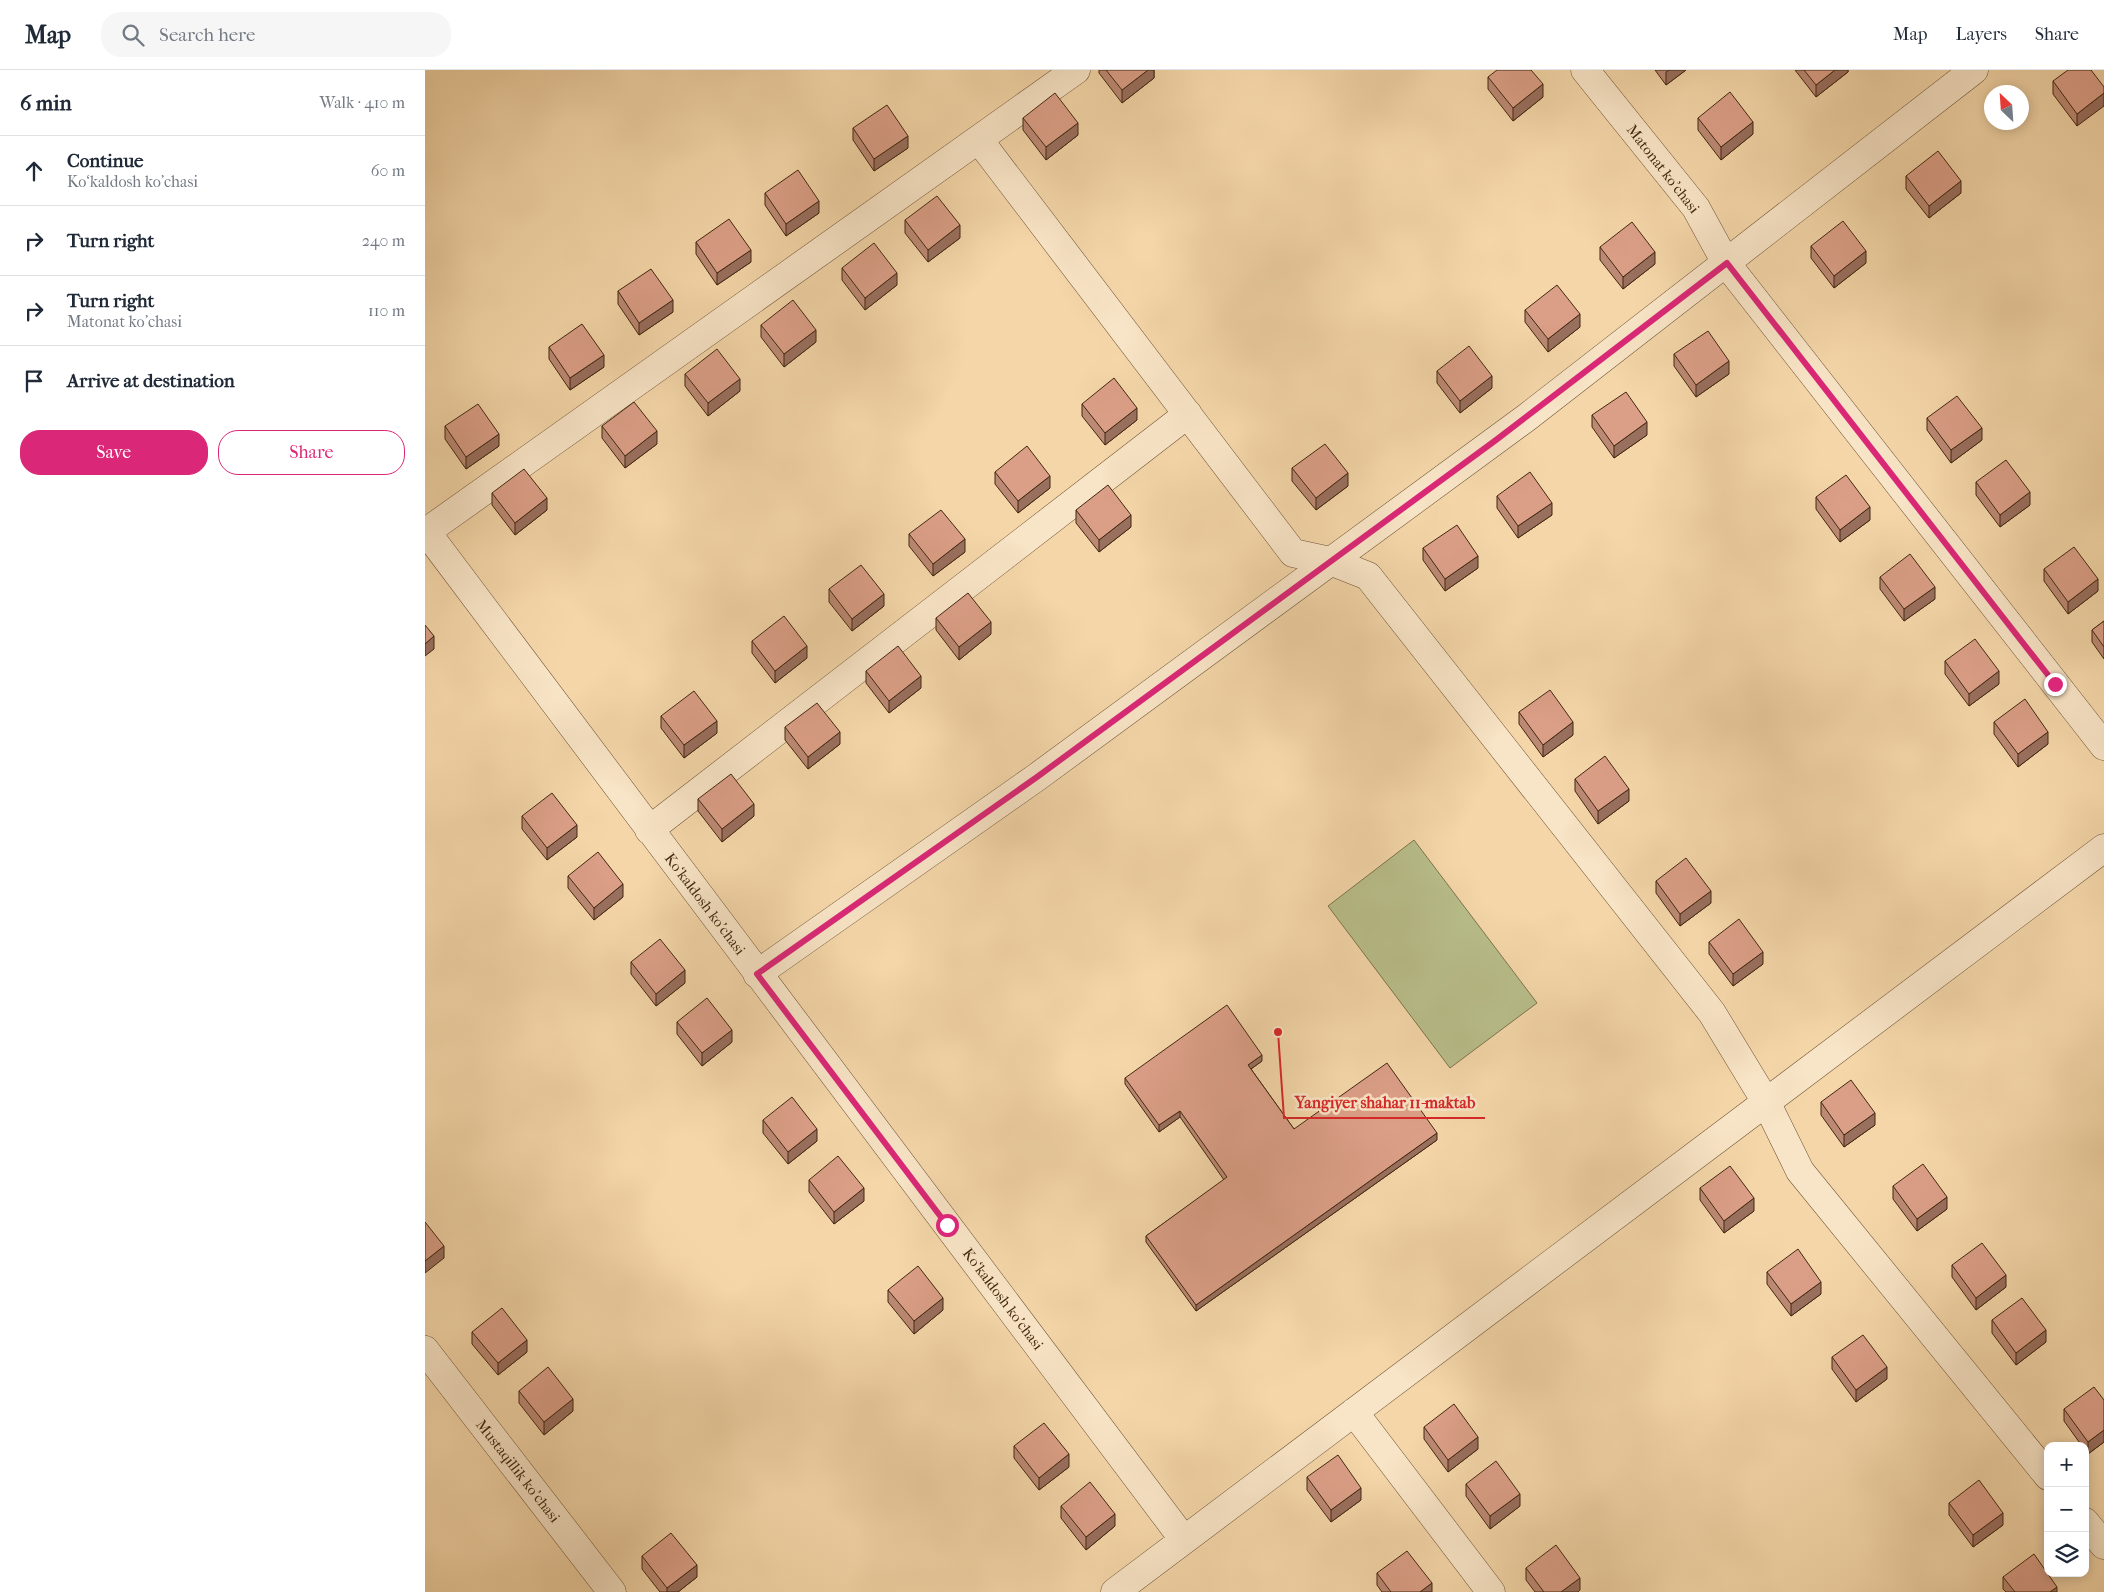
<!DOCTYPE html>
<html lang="en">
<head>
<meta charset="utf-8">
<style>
  body { margin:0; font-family:"IM FELL French Canon",serif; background:#f6f6f7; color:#1f2937 }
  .controls { position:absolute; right:15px; bottom:15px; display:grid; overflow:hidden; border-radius:10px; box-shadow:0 2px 12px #0003 }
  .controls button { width:45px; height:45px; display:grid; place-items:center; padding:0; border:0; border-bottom:1px solid #e0e1e3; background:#fff; color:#1f2937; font:25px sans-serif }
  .compass { position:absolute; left:1559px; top:15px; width:45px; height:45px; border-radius:50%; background:#fff; box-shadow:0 2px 12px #0003; rotate:335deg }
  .stop { position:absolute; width:15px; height:15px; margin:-11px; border:4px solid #db2777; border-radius:50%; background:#fff }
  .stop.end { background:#db2777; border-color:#fff; box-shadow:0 1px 5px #0008 }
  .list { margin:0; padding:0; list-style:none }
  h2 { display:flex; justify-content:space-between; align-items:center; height:65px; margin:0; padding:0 20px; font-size:21px }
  h2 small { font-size:16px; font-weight:400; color:#747a83 }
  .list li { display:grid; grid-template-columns:32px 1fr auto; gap:15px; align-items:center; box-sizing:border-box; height:70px; padding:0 20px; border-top:1px solid #e0e1e3 }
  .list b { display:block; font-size:19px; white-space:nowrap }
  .list p { margin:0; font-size:16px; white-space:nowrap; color:#747a83 }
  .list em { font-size:16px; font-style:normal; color:#747a83 }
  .actions { display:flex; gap:10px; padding:15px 20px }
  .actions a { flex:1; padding:11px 0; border:1px solid #db2777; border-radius:20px; text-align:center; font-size:18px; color:#db2777 }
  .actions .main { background:#db2777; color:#fff }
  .icon { flex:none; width:28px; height:28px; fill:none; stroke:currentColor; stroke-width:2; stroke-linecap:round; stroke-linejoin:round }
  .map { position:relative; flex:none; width:1679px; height:1522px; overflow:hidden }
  header { display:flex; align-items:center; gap:30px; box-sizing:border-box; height:70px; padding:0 25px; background:#fff; border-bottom:1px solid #e0e1e3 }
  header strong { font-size:24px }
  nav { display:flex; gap:28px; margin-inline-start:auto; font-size:18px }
  .search { width:350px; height:45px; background:#f6f6f7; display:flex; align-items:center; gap:12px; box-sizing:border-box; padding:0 18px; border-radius:20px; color:#747a83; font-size:19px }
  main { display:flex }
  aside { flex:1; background:#fff }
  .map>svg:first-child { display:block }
  .green { fill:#b8be8a; stroke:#7d734d }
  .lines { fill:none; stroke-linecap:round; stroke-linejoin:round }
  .minor-casing { stroke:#6e5436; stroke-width:29 }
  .minor { stroke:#f8e4c6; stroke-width:28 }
  .wall { fill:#bc8974; stroke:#422810 }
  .shaded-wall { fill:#996f5e; stroke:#422810 }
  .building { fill:#db9f87; stroke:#422810 }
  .route { stroke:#db2777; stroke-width:6 }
  .labels { text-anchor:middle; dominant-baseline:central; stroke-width:5; stroke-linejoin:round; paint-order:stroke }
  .street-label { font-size:15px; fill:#422810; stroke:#f8e4c6 }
  .leader { fill:none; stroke:#d62828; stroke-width:2 }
  .callout-dot { fill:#d62828; stroke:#f8e4c6; stroke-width:2 }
  .callout-label { font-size:16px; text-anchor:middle; font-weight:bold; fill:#d62828; stroke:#f8e4c6; stroke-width:5; stroke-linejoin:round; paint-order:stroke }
</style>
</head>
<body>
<header>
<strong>Map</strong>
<div class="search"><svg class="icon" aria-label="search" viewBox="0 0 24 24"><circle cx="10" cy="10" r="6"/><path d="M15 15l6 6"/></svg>Search here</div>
<nav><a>Map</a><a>Layers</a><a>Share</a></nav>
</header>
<main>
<aside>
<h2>6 min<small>Walk · 410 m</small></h2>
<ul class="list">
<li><svg class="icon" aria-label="ahead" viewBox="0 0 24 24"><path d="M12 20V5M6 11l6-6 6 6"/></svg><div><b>Continue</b><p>Ko‘kaldosh ko'chasi</p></div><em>60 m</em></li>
<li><svg class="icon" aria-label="right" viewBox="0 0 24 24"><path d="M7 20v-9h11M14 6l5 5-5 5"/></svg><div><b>Turn right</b></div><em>240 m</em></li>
<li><svg class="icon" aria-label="right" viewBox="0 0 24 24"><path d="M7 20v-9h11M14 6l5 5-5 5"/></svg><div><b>Turn right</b><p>Matonat ko'chasi</p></div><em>110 m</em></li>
<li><svg class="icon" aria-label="arrive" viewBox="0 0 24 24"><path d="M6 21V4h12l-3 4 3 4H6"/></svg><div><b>Arrive at destination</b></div></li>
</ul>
<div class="actions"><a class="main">Save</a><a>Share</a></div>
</aside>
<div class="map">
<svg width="1679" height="1522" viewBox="0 0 1679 1522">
  <rect width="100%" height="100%" fill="#f4d6a8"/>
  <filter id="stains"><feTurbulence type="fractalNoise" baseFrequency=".004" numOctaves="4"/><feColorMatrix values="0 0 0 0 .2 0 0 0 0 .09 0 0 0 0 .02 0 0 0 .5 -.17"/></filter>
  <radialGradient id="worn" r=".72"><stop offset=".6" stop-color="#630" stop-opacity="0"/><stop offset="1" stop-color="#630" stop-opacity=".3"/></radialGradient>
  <path class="green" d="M989,770L1112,933L1025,998L903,836Z"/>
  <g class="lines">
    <g class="minor-casing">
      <path id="minor" d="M1160,0L1271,138L1301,193L1679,676
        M554,70L868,483L905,491L943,506L1287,943L1341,1032L1375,1101L1623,1406
        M0,460L759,1470
        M1,462L651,0
        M224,760L763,344
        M332,904L612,707L1101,348L1549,0
        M0,1280L187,1522
        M929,1342L1066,1522
        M1660,1452L1679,1475
        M690,1522L1679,778"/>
    </g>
    <use href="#minor" class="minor"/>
  </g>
  <path class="wall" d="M674,0H729V8L697,33L674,3Z
    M1230,0H1261L1241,15Z
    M1370,0H1423V2L1391,27Z
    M1063,7L1118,27L1088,51L1063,19Z
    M1628,11L1679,17L1652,56L1628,24Z
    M598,48L653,65L621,90L598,60Z
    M1273,48L1328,64L1296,90L1273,60Z
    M428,58L483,78L449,101L428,70Z
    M1481,106L1536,123L1504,148L1481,119Z
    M340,123L394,143L361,166L340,135Z
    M480,150L535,168L503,192L480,163Z
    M271,172L326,192L292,215L271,184Z
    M1386,176L1441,193L1409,218L1386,188Z
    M1175,177L1230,194L1198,219L1175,190Z
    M417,198L472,215L440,240L417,210Z
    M193,221L248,242L214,265L193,234Z
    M1100,240L1155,257L1123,282L1100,252Z
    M336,255L391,272L359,297L336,267Z
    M124,277L179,297L145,320L124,289Z
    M1249,284L1304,304L1271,327L1249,296Z
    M1012,301L1067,318L1035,343L1012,313Z
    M260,304L315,321L283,346L260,316Z
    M657,334L712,350L680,375L657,346Z
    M1167,345L1222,365L1189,388L1167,357Z
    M1502,348L1557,370L1526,393L1502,360Z
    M20,356L74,376L41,399L20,369Z
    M177,356L232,374L200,398L177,368Z
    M867,398L923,416L891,440L867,411Z
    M570,402L625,418L593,443L570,414Z
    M1551,412L1605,435L1575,457L1551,425Z
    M67,423L122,440L90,465L67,435Z
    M1072,426L1127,445L1093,468L1072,438Z
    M1391,427L1445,450L1415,472L1391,439Z
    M651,440L706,457L674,482L651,453Z
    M484,464L540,482L508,506L484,476Z
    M998,478L1053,498L1020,521L998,490Z
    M1619,499L1673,521L1643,544L1619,511Z
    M1455,507L1510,529L1479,551L1455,519Z
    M404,519L459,536L427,561L404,532Z
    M511,548L566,564L534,590L511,560Z
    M1679,551V589L1667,572V560Z
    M327,571L382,588L350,613L327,583Z
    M1520,591L1574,614L1544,636L1520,604Z
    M441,601L496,618L464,643L441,613Z
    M1094,642L1148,665L1118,687L1094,654Z
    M236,646L292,663L259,688L236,658Z
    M1569,652L1623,674L1593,697L1569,664Z
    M360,657L415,674L383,699L360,670Z
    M1150,709L1204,731L1173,754L1150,721Z
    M273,729L329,746L297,772L273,741Z
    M97,746L152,767L122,790L97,759Z
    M143,806L198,827L169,850L143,818Z
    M1231,811L1286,833L1255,856L1231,823Z
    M1284,872L1338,894L1308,916L1284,884Z
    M206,892L260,913L231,936L206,904Z
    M252,952L307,972L277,996L252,964Z
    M837,991L826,999L869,1059L1012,1070L771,1241L721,1172V1166L799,1110L755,1047L734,1062L700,1014V1008Z
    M1396,1032L1450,1055L1419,1077L1396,1045Z
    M338,1050L392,1071L363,1094L338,1063Z
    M384,1110L439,1131L409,1154L384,1122Z
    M1468,1116L1522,1139L1492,1161L1468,1129Z
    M1275,1118L1329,1141L1299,1163L1275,1130Z
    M1527,1195L1581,1217L1551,1240L1527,1207Z
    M1342,1202L1396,1224L1366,1246L1342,1214Z
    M463,1220L518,1240L489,1264L463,1232Z
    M1567,1250L1621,1272L1591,1295L1567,1263Z
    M47,1262L102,1282L73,1305L47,1274Z
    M1407,1287L1462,1309L1431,1332L1407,1299Z
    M94,1321L148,1341L119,1365L94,1333Z
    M1679,1330V1372L1663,1384L1660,1381V1376H1657L1639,1351V1339Z
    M999,1357L1053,1379L1023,1402L999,1369Z
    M589,1376L644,1397L614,1420L589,1388Z
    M882,1407L936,1430L906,1452L882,1420Z
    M1041,1414L1095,1436L1065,1459L1041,1426Z
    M1524,1433L1578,1455L1548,1477L1524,1445Z
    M636,1436L690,1456L661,1480L636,1448Z
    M217,1486L272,1507L253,1522H235L217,1499Z
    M1101,1498L1155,1520L1153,1522H1110L1101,1510Z
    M952,1503L1007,1522H957L952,1515Z
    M1578,1507L1632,1522H1581L1578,1519Z"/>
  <path class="shaded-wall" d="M723,0H729V8L697,33V20Z
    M1244,0H1261L1241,15V2Z
    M1410,0H1423V2L1391,27V15Z
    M1118,14V27L1088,51V38Z
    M1679,23V36L1652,56V44Z
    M1328,52V64L1296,90V77Z
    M653,53V65L621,90V77Z
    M483,66V78L449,101V89Z
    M1536,111V123L1504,148V136Z
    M394,131V143L361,166V154Z
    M535,155V168L503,192V180Z
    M326,180V192L292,215V203Z
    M1441,181V193L1409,218V206Z
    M1230,182V194L1198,219V207Z
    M472,203V215L440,240V228Z
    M248,230V242L214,265V253Z
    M1155,244V257L1123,282V269Z
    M391,260V272L359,297V284Z
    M179,285V297L145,320V308Z
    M1304,291V304L1271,327V315Z
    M1067,306V318L1035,343V331Z
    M315,309V321L283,346V333Z
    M712,338V350L680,375V363Z
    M1222,352V365L1189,388V376Z
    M1557,358V370L1526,393V380Z
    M232,361V374L200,398V386Z
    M74,364V376L41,399V387Z
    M923,403V416L891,440V428Z
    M625,406V418L593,443V431Z
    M1605,422V435L1575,457V445Z
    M122,428V440L90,465V453Z
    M1127,433V445L1093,468V456Z
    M1445,437V450L1415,472V460Z
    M706,445V457L674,482V470Z
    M540,469V482L508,506V494Z
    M1053,486V498L1020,521V509Z
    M1673,509V521L1643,544V532Z
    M1510,517V529L1479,551V539Z
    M459,524V536L427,561V549Z
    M566,552V564L534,590V577Z
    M9,566V579L0,586V574Z
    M382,576V588L350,613V601Z
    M1574,601V614L1544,636V624Z
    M496,606V618L464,643V631Z
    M292,651V663L259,688V675Z
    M1148,652V665L1118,687V675Z
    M415,662V674L383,699V687Z
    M1623,662V674L1593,697V684Z
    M1204,719V731L1173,754V741Z
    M329,734V746L297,772V759Z
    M152,755V767L122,790V778Z
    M198,814V827L169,850V838Z
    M1286,821V833L1255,856V844Z
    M1338,882V894L1308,916V904Z
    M260,900V913L231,936V924Z
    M307,960V972L277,996V983Z
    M837,985V991L823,1001V995Z
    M755,1041V1047L734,1062V1055Z
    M1450,1043V1055L1419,1077V1065Z
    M392,1059V1071L363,1094V1082Z
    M1012,1063V1070L771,1241V1235Z
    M439,1118V1131L409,1154V1142Z
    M1522,1127V1139L1492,1161V1149Z
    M1329,1128V1141L1299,1163V1151Z
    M19,1176V1188L0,1203V1191Z
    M1581,1205V1217L1551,1240V1228Z
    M1396,1212V1224L1366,1246V1234Z
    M518,1228V1240L489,1264V1251Z
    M1621,1260V1272L1591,1295V1283Z
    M102,1270V1282L73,1305V1293Z
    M1462,1297V1309L1431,1332V1320Z
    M148,1329V1341L119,1365V1352Z
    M1679,1360V1372L1663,1384V1372Z
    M1053,1367V1379L1023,1402V1390Z
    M644,1384V1397L614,1420V1408Z
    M936,1418V1430L906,1452V1440Z
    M1095,1424V1436L1065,1459V1446Z
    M1578,1443V1455L1548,1477V1465Z
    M690,1444V1456L661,1480V1467Z
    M272,1495V1507L253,1522H242V1518Z
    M1155,1508V1520L1153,1522H1136Z
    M1007,1513V1522H995Z
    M1632,1517V1522H1625Z"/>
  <path class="building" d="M681,0H723L697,20Z
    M1072,0H1106L1118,14L1088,38L1063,7Z
    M1379,0H1410L1391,15Z
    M1643,0H1666L1679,17V23L1652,44L1628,11Z
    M1305,22L1328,52L1296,77L1273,48Z
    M630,23L653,53L621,77L598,48Z
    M462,35L483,66L449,89L428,58Z
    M1513,81L1536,111L1504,136L1481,106Z
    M373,100L394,131L361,154L340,123Z
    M512,126L535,155L503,180L480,150Z
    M304,149L326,180L292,203L271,172Z
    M1418,151L1441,181L1409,206L1386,176Z
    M1207,152L1230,182L1198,207L1175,177Z
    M449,173L472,203L440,228L417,198Z
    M226,199L248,230L214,253L193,221Z
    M1132,215L1155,244L1123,269L1100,240Z
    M368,230L391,260L359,284L336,255Z
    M157,254L179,285L145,308L124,277Z
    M1283,261L1304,291L1271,315L1249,284Z
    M1044,276L1067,306L1035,331L1012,301Z
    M292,279L315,309L283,333L260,304Z
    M689,308L712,338L680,363L657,334Z
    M1201,322L1222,352L1189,376L1167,345Z
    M1532,326L1557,358L1526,380L1502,348Z
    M209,332L232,361L200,386L177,356Z
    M53,334L74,364L41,387L20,356Z
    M900,374L923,403L891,428L867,398Z
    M602,376L625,406L593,431L570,402Z
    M1581,390L1605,422L1575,445L1551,412Z
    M99,399L122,428L90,453L67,423Z
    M1105,402L1127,433L1093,456L1072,426Z
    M1421,405L1445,437L1415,460L1391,427Z
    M683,415L706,445L674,470L651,440Z
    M516,440L540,469L508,494L484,464Z
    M1032,455L1053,486L1020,509L998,478Z
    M1649,477L1673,509L1643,532L1619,499Z
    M1485,484L1510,517L1479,539L1455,507Z
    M436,495L459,524L427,549L404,519Z
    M543,523L566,552L534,577L511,548Z
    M359,546L382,576L350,601L327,571Z
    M1679,551V577L1667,560Z
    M0,555L9,566L0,574Z
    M1550,569L1574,601L1544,624L1520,591Z
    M473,576L496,606L464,631L441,601Z
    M1125,620L1148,652L1118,675L1094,642Z
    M269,621L292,651L259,675L236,646Z
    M1600,629L1623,662L1593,684L1569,652Z
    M392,633L415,662L383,687L360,657Z
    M1180,686L1204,719L1173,741L1150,709Z
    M306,704L329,734L297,759L273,729Z
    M127,723L152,755L122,778L97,746Z
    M173,782L198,814L169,838L143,806Z
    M1261,788L1286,821L1255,844L1231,811Z
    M1314,849L1338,882L1308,904L1284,872Z
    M235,869L260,900L231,924L206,892Z
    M282,928L307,960L277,983L252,952Z
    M802,935L837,985L823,995L869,1059L962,993L1012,1063L771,1235L721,1166L802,1107L755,1041L734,1055L700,1008Z
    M1426,1010L1450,1043L1419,1065L1396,1032Z
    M367,1027L392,1059L363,1082L338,1050Z
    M413,1086L439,1118L409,1142L384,1110Z
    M1498,1094L1522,1127L1492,1149L1468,1116Z
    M1305,1096L1329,1128L1299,1151L1275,1118Z
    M0,1152L19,1176L0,1191Z
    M1557,1173L1581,1205L1551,1228L1527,1195Z
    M1373,1179L1396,1212L1366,1234L1342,1202Z
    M493,1196L518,1228L489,1251L463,1220Z
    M1597,1228L1621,1260L1591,1283L1567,1250Z
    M77,1238L102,1270L73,1293L47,1262Z
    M1438,1265L1462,1297L1431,1320L1407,1287Z
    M123,1297L148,1329L119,1352L94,1321Z
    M1669,1317L1679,1330V1360L1663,1372L1639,1339Z
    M1029,1334L1053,1367L1023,1390L999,1357Z
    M619,1353L644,1384L614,1408L589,1376Z
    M913,1385L936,1418L906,1440L882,1407Z
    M1071,1391L1095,1424L1065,1446L1041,1414Z
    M1554,1410L1578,1443L1548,1465L1524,1433Z
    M665,1412L690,1444L661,1467L636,1436Z
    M246,1463L272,1495L242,1518L217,1486Z
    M1131,1475L1155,1508L1136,1522H1119L1101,1498Z
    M982,1481L1007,1513L995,1522H966L952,1503Z
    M1609,1484L1632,1517L1625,1522H1590L1578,1507Z"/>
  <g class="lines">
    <path class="route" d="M522,1155L332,904L612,707L1071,370L1302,193L1630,614"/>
  </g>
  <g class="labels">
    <g class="street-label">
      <text transform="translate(1238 99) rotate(52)">Matonat ko'chasi</text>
      <text transform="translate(280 834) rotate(53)">Ko‘kaldosh ko'chasi</text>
      <text transform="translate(578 1229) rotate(53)">Ko‘kaldosh ko'chasi</text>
      <text transform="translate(93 1401) rotate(52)">Mustaqillik ko'chasi</text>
    </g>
  </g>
  <path class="leader" d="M853 962L859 1048H1060"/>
  <circle class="callout-dot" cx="853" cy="962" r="5"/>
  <g class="callout-label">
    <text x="960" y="1038">Yangiyer shahar 11-maktab</text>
  </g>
  <rect width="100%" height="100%" filter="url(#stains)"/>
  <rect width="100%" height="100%" fill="url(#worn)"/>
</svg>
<div class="controls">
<button>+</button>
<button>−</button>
<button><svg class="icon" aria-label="layers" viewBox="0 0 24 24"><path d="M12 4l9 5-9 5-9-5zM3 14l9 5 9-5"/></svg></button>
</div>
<svg class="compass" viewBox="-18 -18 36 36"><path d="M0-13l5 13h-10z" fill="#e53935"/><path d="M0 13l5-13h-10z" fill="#747a83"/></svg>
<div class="stop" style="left:522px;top:1155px"></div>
<div class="stop end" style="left:1630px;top:614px"></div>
</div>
</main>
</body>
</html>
